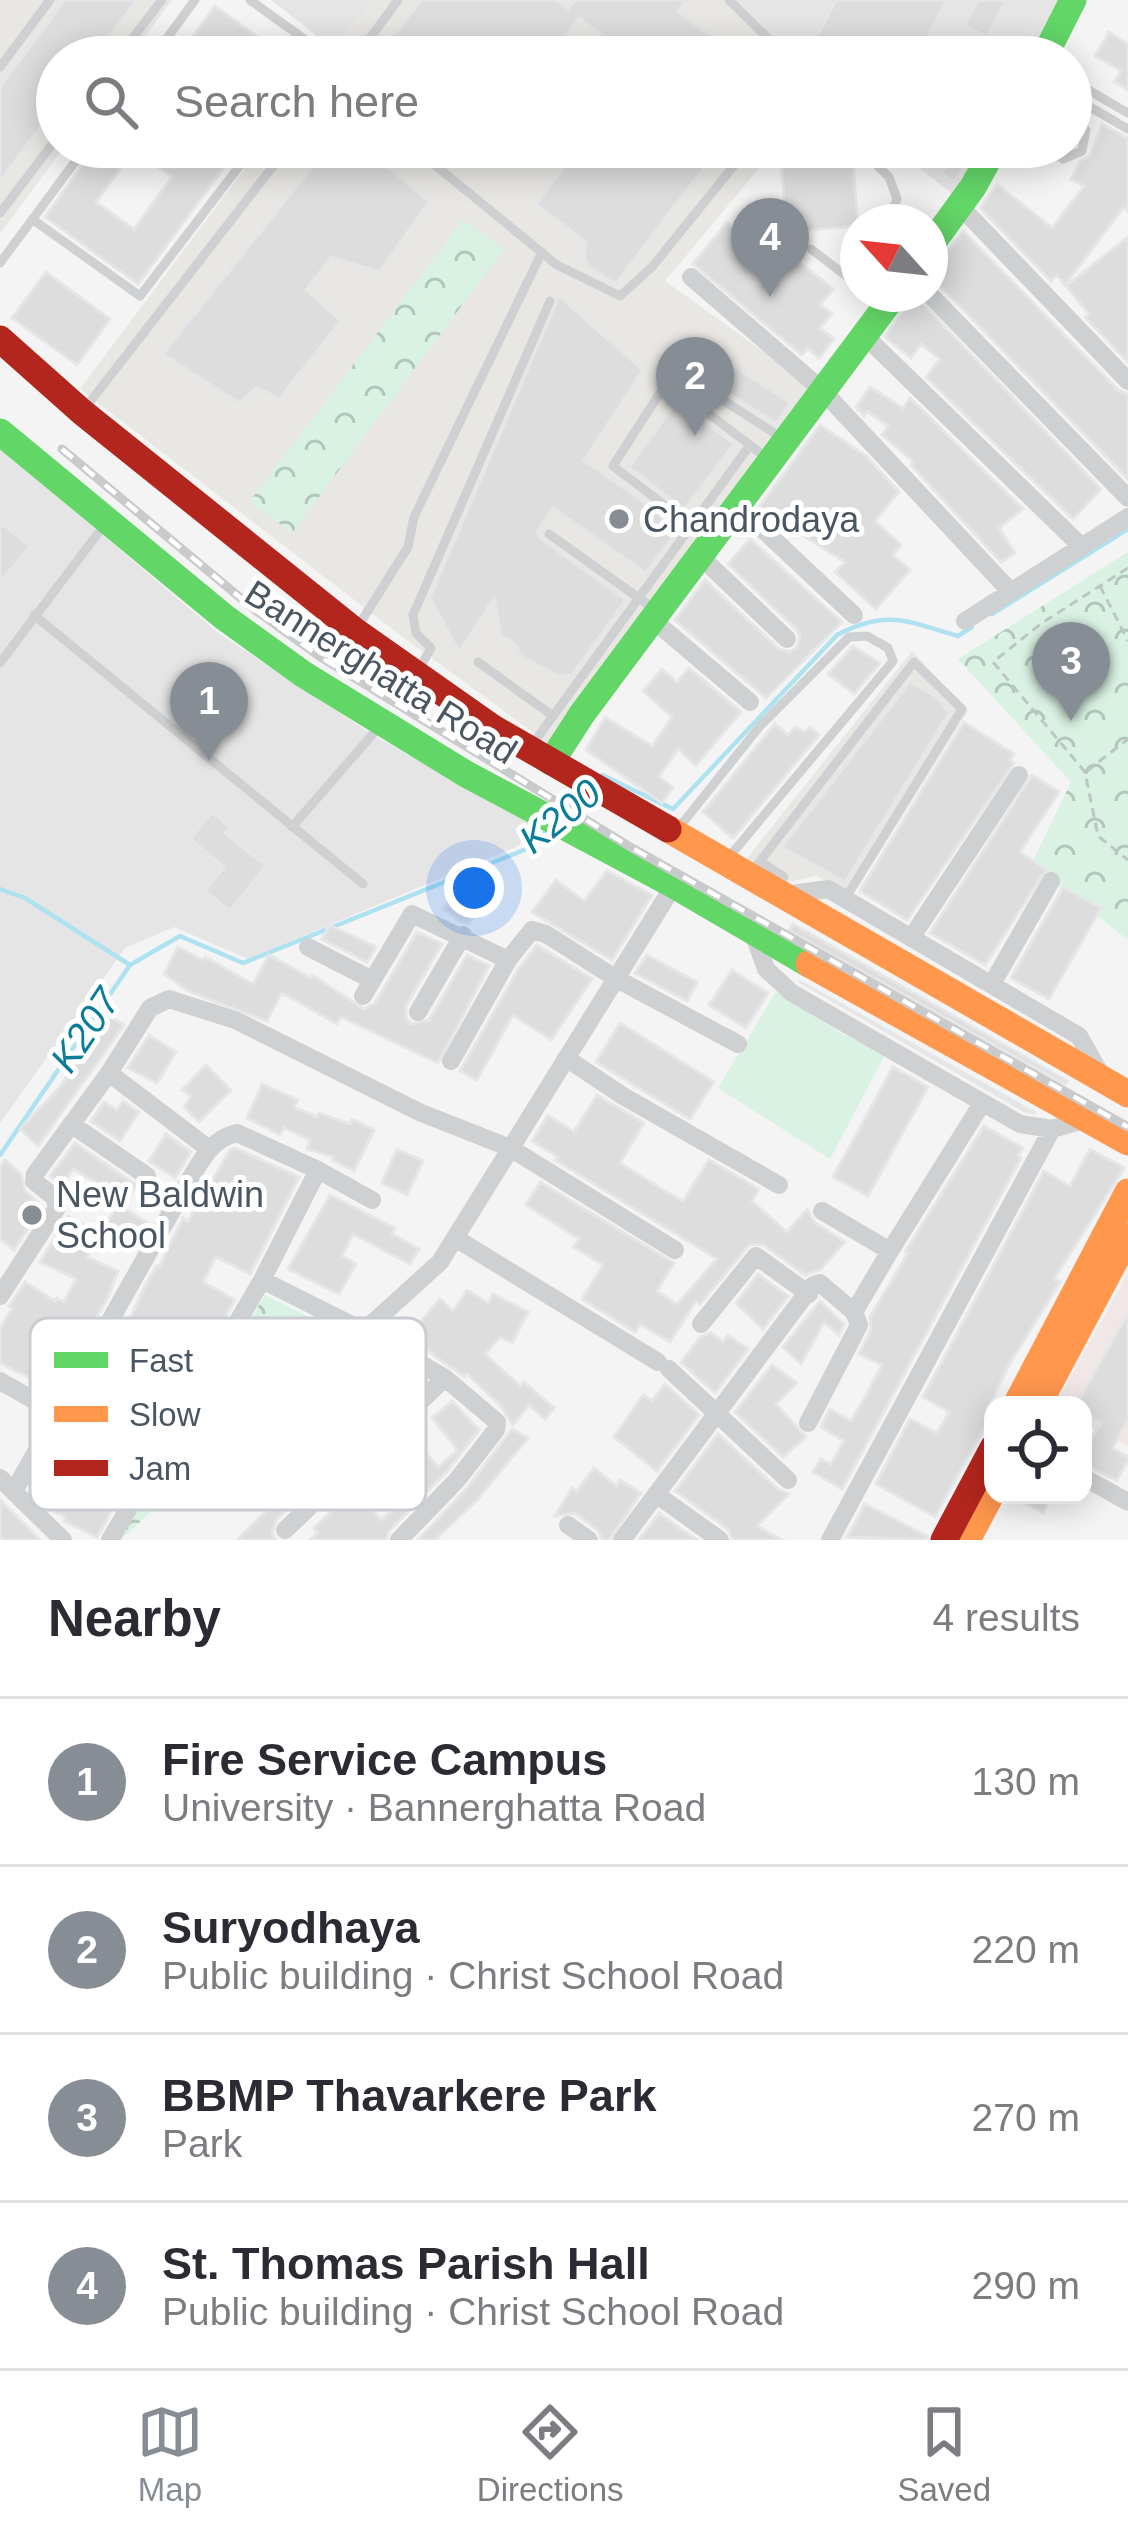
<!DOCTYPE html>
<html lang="en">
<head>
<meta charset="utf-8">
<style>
  body { margin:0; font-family:Helvetica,sans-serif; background:#f2f2f3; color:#2b2b33 }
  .controls { position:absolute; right:36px; bottom:36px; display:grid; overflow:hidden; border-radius:24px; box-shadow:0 6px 30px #0003 }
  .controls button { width:108px; height:108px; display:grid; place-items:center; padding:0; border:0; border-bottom:3px solid #e1e1e2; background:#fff; color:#2b2b33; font:60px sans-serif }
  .compass { position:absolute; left:840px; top:204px; width:108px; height:108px; border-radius:50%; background:#fff; box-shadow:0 6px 30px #0003; rotate:297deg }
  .you { position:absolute; left:474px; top:888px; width:42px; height:42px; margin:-30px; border:9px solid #fff; border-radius:50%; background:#1a73e8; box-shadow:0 0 0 18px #1a73e833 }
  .badge { display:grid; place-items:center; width:78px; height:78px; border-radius:50%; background:#868d94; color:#fff; font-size:39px; font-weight:700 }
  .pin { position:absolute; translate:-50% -99px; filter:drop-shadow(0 3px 6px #0008) }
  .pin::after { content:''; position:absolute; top:63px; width:42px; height:36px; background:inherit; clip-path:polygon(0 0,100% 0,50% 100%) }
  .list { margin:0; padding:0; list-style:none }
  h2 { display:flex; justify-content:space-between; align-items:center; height:156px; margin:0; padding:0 48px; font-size:51px }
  h2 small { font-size:39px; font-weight:400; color:#7c7c81 }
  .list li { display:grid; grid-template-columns:78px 1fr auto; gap:36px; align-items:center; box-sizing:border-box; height:168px; padding:0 48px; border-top:3px solid #e1e1e2 }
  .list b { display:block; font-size:45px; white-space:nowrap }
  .list p { margin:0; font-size:39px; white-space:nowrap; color:#7c7c81 }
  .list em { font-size:39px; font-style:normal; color:#7c7c81 }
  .icon { flex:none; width:66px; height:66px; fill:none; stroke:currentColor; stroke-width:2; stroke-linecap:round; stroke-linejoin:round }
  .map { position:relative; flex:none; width:1128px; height:1540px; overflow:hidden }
  .search { position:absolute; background:#fff; box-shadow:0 6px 30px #0003; left:36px; right:36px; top:36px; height:132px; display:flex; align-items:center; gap:30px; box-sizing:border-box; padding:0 42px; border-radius:66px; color:#7c7c81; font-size:45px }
  .sheet { height:828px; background:#fff }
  nav { display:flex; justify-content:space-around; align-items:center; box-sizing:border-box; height:168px; border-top:3px solid #e1e1e2; background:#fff; font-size:33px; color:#7c7c81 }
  nav a { display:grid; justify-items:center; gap:6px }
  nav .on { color:#868d94 }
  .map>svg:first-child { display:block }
  .commercial { fill:#e8e7e3 }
  .education { fill:#e6e5e6 }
  .medical { fill:#f1e7e6 }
  .green { fill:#d9f2e3 }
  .park { fill:url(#park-crowns) }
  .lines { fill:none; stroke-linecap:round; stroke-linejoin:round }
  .stream { stroke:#aee2f0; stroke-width:4.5 }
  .building { fill:#ddddde; stroke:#e5e6e7; stroke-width:3; fill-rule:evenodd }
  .path { stroke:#bcc7c4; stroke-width:3; stroke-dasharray:9 6; stroke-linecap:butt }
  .lane { stroke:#ced0d2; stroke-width:9 }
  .street { stroke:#ced0d2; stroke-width:18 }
  .fast { stroke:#63d668; stroke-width:27 }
  .slow { stroke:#ff974d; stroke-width:27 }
  .jam { stroke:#b3261e; stroke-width:27 }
  .rail-casing { stroke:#c9cacc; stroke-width:9 }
  .rail { stroke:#fff; stroke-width:4.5; stroke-dasharray:14; stroke-linecap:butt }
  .poi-dot { fill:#868d94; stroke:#fff; stroke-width:4.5 }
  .labels { text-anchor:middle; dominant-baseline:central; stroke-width:10; stroke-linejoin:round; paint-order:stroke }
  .poi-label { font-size:36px; fill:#4a5661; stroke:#fff; text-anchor:start }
  .street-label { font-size:36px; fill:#4a5661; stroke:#fff }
  .water-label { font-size:39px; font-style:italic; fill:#0c7c9b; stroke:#fff }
  .key { fill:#fff; stroke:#c9ccd0; stroke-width:3 }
  .key-label { font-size:33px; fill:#4a5661 }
</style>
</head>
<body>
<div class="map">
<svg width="1128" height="1540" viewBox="0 0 1128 1540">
  <defs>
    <pattern id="park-crowns" width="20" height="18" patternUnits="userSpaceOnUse" patternTransform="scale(3)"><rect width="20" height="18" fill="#d9f2e3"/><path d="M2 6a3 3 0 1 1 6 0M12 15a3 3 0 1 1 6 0" fill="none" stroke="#b2c7bb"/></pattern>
  </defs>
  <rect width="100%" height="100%" fill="#f4f4f4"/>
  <path class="commercial" d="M0,0H172L130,57H57V147H64L0,234Z
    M374,0H737L792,57H328Z
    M261,147H777L665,281L813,387L549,744L396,632L80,389Z
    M912,651L968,711L853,895L816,876L779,884L743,863Z"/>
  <path class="education" d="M271,0H374L334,49Z
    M737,0H1062L1032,57H792Z
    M893,147H983L956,197Z
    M0,448L217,632L373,735L536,827L518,846L248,959L174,927L125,948L0,1123Z"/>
  <path class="medical" d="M1128,1273V1446L1083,1423V1405H1055Z"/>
  <path class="green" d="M776,992L841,1033L885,1055L830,1159L718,1088Z"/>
  <path class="park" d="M463,220L504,249L292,533L250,501Z
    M1128,552V940L1031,865L1071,782L958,659Z
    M265,1295L344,1335L120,1540Z"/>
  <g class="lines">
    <path class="stream" d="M992,614L1128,529
      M602,775L673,809L837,635C887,609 906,621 958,636L972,627
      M564,814L586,792
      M0,889L25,898L130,965
      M0,1155L130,965L180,936L243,963L529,848L547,830"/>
  </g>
  <path class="building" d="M65,0H137L93,57H57V105L0,181V86Z
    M421,0H556L568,9L575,0H686L678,11L738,57H631L579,18L549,57H377Z
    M836,0H947L917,57H806Z
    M978,0H1006L987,37L964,25Z
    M215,6L285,57H178Z
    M1109,32L1128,44V90L1114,82L1121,71L1095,56Z
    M1102,124L1128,138V211L1123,208L1065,285L1057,275L1051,281L980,208L997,184L1052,228L1084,186L1071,179L1080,161L1090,156Z
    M95,147H202L226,165L138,284L45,217ZM134,150L172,177L134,229L96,202Z
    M328,147H366L429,202L379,272L331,257L306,290L341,321L279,399L257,387L239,403L163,354Z
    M579,147H720L615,284L588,266L584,257L586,242L536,204Z
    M958,147H974L955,182L941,174Z
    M852,153L858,226L787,232L781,159Z
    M727,222L742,234L751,223L833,289L820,305L832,314L820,328L834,339L819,358L807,348L802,355L693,264Z
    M963,231L1118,390L1128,394V479L939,285L930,281V264L944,257Z
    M1128,237V362L1085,317L1089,314L1066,286Z
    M46,272L110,319L77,365L12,318Z
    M913,294L1101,489L1073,519L926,377L940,359L921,344L911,358L885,337Z
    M559,296L643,370L584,460L679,527L646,573L553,508L537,532L541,539L626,600L572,675L559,676L519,655L517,646L501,635L494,598L459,652L430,598Z
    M722,359L791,403L776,423L708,380Z
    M870,387L903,408L910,398L1023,509L999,528L1015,553L1001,562L911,465L913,461L882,435L888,426L867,411L864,416L856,407Z
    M677,401L734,444L684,509L629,467Z
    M820,425L866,456L899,492L875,521L901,545L893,555L910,570L876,609L835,572L845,562L759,507Z
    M0,522L30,546L0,583Z
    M750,539L842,622L766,698L675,620L705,580L779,649L790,652L797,647L800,636L796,629L728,564Z
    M853,646L880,663L854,694L828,674Z
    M689,668L741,712L696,765L678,749L659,777L673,787L662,803L586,750L605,717L652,746L672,717L643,691L662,669L677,682Z
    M910,682L937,697L949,713L845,882L782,847Z
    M964,722L1014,754L1010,760L1014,763L907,920L860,891Z
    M775,724L788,735L795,727L805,732L810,727L819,735L733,838L703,812Z
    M1032,775L1059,792L1020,852L1046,869L985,965L930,933Z
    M212,812L230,827L225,833L266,866L230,911L205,891L224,867L190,839Z
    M607,871L652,895L612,960L532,912L556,880L584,901Z
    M1063,887L1101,908L1049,999L1011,978Z
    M457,891L480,909L469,923L461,922L443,909Z
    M793,924L1067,1081L1065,1084L789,931Z
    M329,925L376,947L367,962L322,939Z
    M417,932L442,944L406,1006V1018L412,1024L429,1020L467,955L489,966L438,1063L341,1017L337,1024L288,996L281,994L267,1021L190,992L164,974L178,947L203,960L205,957L253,984L269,955L311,978L312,975L364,1009L375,1003Z
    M537,945L592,979L551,1040L513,1015L477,1080L460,1071L519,968Z
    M647,955L697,982L687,1001L635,973Z
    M732,970L768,993L746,1028L709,1005Z
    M799,981L1035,1113L1025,1111Z
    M107,1015L124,1025L38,1146L20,1129L60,1087Z
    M620,1023L714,1082L690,1119L596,1062Z
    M149,1035L176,1052L157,1083L128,1068Z
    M206,1065L231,1090L199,1122L184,1107L191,1096L182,1090Z
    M893,1067L928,1087L868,1196L833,1177Z
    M262,1084L298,1100L294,1107L317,1117L319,1113L350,1124L352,1119L374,1130L354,1171L332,1160L334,1157L307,1149L310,1140L284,1128L280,1135L247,1118Z
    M597,1095L644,1123L620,1163L665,1191L683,1201L709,1160L759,1189L752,1201L787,1232L807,1209L814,1222L845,1242L820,1270L805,1275L764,1245L750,1244L700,1304L696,1301L670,1342L640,1324L635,1332L582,1299L603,1265L574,1247L579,1239L526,1205L540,1182L674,1263L657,1291L677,1304L717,1259L555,1160L558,1157L532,1141L548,1115L574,1132Z
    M123,1101L139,1112L120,1141L91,1121L104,1102L117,1110Z
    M984,1126L1023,1148L1018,1156L1021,1158L842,1489L813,1472L821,1459L831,1464L844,1441L821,1427L830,1409L851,1421L865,1397L882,1365L859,1354L871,1330L870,1317L908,1253L905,1252Z
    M166,1134L191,1152L175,1178L149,1161Z
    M75,1143L136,1185L127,1200L73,1169L62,1186L50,1176Z
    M235,1148L299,1177L250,1274L216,1257L203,1282L235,1300L152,1441L90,1407L101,1386L92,1381L103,1361L109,1364L145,1286L157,1266L159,1267L183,1218L188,1221L230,1150Z
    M397,1149L423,1161L407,1195L382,1183Z
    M1090,1149L1124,1168L1054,1279L1060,1282L1010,1363L988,1408L993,1411L935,1517L876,1484L910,1419L937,1433L949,1412L923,1397L1044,1171L1070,1186Z
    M5,1160L21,1174L25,1191L42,1206L14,1250L0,1239V1167Z
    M330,1195L395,1228L392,1234L419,1249L410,1264L353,1234L342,1256L356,1264L339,1294L288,1269Z
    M118,1204L149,1224L134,1250L102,1231Z
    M68,1216L100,1235L87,1257L118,1271L108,1297L55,1390L0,1363V1329L12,1308L9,1306L25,1282L55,1301L57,1298L64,1302L76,1279L40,1262Z
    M758,1274L788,1296L763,1329L736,1303Z
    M467,1290L488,1303L493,1294L528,1312L512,1343L500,1337L485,1354L520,1386L524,1382L554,1408L545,1419L529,1405L513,1425L500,1405L467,1374L465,1377L436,1357L410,1334L440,1299L453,1311Z
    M820,1301L844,1324L839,1335L824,1322L801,1364L783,1347Z
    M1128,1313V1420L1112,1448L1128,1457V1461L1117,1480L1083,1464V1455L1101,1423L1083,1413V1405H1076Z
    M711,1333L723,1342L728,1335L748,1349L715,1393L681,1362L700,1337Z
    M772,1365L797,1383L776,1404L806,1437L783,1457L735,1412Z
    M665,1384L699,1415L657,1471L614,1437L643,1395L652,1401Z
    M452,1401L479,1430L447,1471L389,1531L386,1540H310L318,1533L314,1528L356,1489L381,1520L418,1489L390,1454L412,1436L438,1467L458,1450L432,1418Z
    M338,1404L364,1436L276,1520L272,1532L276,1540H237L286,1491L266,1475L286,1451L315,1429L312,1425Z
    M512,1429L528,1438L477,1500L435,1540H418L467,1488Z
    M65,1432L138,1465L97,1537L64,1521L66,1517L52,1511L32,1490Z
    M718,1434L779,1490L789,1494L757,1526L782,1540H733L728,1529L675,1491Z
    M594,1468L617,1486L620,1480L641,1493L609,1540H602L598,1530L575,1513L555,1516L572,1488L577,1491Z
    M1010,1495H1052L1043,1513Z
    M0,1500L40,1540H0Z
    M865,1504L927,1536L926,1540L847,1537Z
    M659,1513L679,1528L697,1540H639Z"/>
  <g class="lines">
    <path class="path" d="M1128,568L1042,623L993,662L1085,772L1098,836L1128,860
      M1100,586L1128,641
      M1087,771L1128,739"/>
    <path class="lane" d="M250,0L325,54
      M729,0L787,57
      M118,57L162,0
      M153,57L195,0
      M356,57L398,0
      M0,67L50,0
      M1071,80L1128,113
      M1071,96L1128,129
      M413,147L557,265L620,296L652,267L749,147
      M1046,147L1063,159L1082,151L1086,130L1071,116
      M860,149L889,177L897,199L888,222
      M0,213L57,138
      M32,219L140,296L251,151L245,147
      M811,249L858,285
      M0,263L86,147
      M704,388L782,438
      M86,407L288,147
      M692,526L613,466L663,388L672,386L750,445
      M549,534L657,611
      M34,615L363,884
      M357,628L408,547L414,517L542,252
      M478,662L553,716
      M0,663L105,524
      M418,671L431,648L416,633L413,615L550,301
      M532,745L750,445L766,458
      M292,827L379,727
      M677,830L760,726L849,637L867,636L888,648L893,661L729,857
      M760,861L784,877
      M754,869L914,662L962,709L845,899
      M226,1459L364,1331"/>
    <path class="street" d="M960,206L1128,381
      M691,277L821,389L1011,592
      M929,294L1128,498
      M864,335L1082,547
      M738,506L854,615
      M700,556L787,639
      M653,620L750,702
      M965,621L1128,517
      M784,895L828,889L1079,1036L1101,1075
      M753,933L766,969L792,993L1020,1124L1052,1129L1084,1120
      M911,938L1019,775
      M308,947L372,980
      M992,984L1051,881
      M363,996L412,914L508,960
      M418,1012L463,935
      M566,1058L623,1096L779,1185
      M451,1061L508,960L532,930L546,934L615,978L738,1044
      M109,1073L209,1149
      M71,1124L147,1176
      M318,1170L372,1200
      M822,1211L890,1251L981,1105
      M455,1238L658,1362
      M0,1296L57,1208L54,1197L34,1181L35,1174L109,1073L150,1008L169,999L235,1020L419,1112L510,1148L675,1250
      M701,1324L756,1256L809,1294
      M364,1331L440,1262L674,885
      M669,1369L788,1480
      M0,1381L58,1414L156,1458
      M808,1423L859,1325L854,1312
      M1083,1477L1128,1502
      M0,1478L63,1540
      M14,1491L187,1184C200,1163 210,1139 237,1133L318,1170L262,1280
      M656,1494L720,1540
      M568,1525L589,1540
      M285,1530L445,1378
      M110,1540L262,1280L364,1331L445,1378L497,1422L496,1430L457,1480L399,1540
      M622,1540L812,1286L820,1283L854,1312L890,1251
      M830,1540L1052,1129"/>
    <path class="fast" d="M1044,57L1073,0
      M930,246L973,187L995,147
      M0,432L224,617L303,674L466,774L674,885L809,964
      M551,762L582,714L895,294"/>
    <path class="slow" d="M668,829L1128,1094
      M809,964L1128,1142
      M1016,1405L1128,1192
      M1038,1405L1128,1236
      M967,1540L993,1491"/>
    <path class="jam" d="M0,339L82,412L355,631L493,728L668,829
      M944,1540L993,1448"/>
    <g class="rail-casing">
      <path id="rail" d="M62,449L255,610L322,658L632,848L1128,1127"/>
    </g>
    <use href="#rail" class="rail"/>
  </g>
  <g class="poi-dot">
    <circle cx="619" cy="519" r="12"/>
    <circle cx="32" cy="1215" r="12"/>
  </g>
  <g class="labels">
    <g class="poi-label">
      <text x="643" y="519">Chandrodaya</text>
      <text x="56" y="1194">New Baldwin<tspan x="56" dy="41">School</tspan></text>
    </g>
    <g class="street-label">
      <text transform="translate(381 672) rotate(32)">Bannerghatta Road</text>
    </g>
    <g class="water-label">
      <text transform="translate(560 816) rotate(-39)">K200</text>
      <text transform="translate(85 1030) rotate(-56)">K207</text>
    </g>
  </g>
  <rect x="30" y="1318" width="396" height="192" rx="18" class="key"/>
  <rect x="54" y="1352" width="54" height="16" fill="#63d668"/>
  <rect x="54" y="1406" width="54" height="16" fill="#ff974d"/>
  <rect x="54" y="1460" width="54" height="16" fill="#b3261e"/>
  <g class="key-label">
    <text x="129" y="1372">Fast</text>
    <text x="129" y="1426">Slow</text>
    <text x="129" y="1480">Jam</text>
  </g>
</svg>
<div class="controls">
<button><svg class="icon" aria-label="locate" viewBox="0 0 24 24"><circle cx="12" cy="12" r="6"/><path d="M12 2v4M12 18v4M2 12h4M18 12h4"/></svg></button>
</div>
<svg class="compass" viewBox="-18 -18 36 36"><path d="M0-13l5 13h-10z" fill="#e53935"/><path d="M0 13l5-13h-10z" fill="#7c7c81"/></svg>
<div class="you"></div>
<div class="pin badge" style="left:209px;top:761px">1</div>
<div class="pin badge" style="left:695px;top:436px">2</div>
<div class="pin badge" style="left:1071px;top:721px">3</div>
<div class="pin badge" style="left:770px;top:297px">4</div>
<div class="search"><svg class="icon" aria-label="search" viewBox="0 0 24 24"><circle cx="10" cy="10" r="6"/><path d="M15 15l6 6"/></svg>Search here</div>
</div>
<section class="sheet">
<h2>Nearby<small>4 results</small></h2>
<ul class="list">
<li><span class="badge">1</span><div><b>Fire Service Campus</b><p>University · Bannerghatta Road</p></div><em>130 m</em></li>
<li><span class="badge">2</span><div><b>Suryodhaya</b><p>Public building · Christ School Road</p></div><em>220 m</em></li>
<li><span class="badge">3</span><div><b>BBMP Thavarkere Park</b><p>Park</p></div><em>270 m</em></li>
<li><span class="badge">4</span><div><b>St. Thomas Parish Hall</b><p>Public building · Christ School Road</p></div><em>290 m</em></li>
</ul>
</section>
<nav>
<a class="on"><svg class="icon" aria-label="map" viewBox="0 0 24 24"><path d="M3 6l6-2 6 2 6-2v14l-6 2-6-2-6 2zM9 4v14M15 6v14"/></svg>Map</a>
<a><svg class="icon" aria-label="directions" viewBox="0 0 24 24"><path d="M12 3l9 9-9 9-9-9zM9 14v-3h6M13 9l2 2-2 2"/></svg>Directions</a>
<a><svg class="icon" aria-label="saved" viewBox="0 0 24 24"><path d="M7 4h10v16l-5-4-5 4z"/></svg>Saved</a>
</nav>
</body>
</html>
